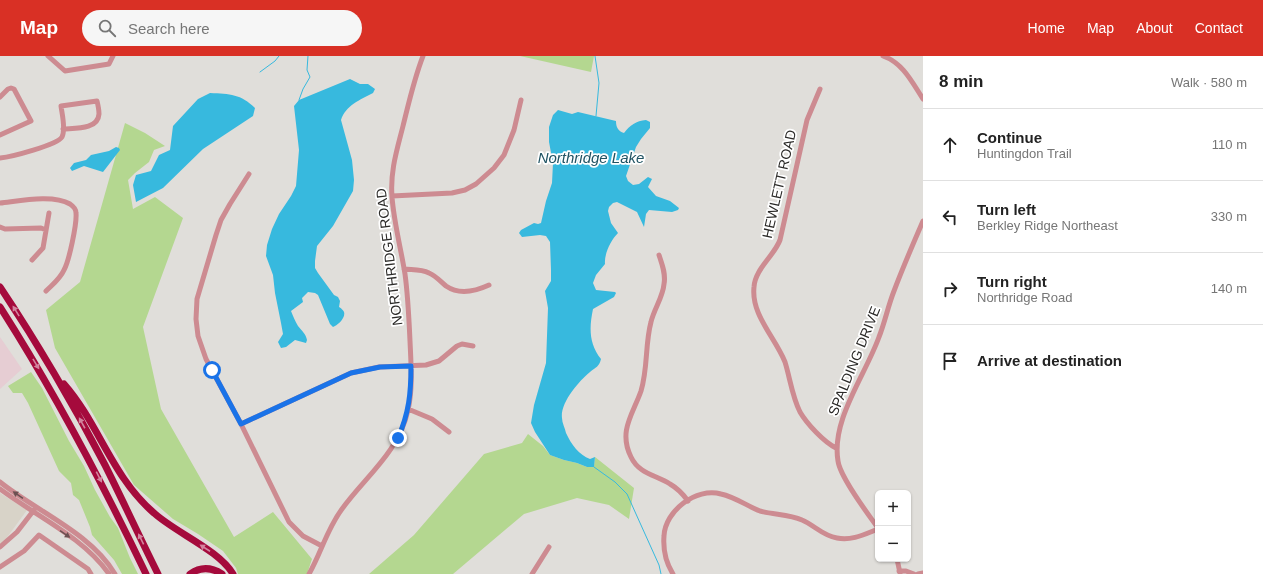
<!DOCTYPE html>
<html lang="en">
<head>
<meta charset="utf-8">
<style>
  body { margin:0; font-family:Arial,sans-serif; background:#f6f6f6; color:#222 }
  .controls { position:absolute; right:12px; bottom:12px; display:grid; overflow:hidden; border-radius:6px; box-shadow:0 1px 3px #0004 }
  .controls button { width:36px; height:36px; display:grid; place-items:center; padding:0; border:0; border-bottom:1px solid #e0e0e0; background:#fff; color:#222; font:20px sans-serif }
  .stop { position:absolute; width:12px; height:12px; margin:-9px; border:3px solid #1a73e8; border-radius:50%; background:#fff }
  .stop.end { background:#1a73e8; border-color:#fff; box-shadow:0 1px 4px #0008 }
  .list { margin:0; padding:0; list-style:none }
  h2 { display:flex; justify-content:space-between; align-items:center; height:52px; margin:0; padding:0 16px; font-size:17px }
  h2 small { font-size:13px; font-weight:400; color:#767676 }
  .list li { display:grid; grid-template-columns:26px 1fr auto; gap:12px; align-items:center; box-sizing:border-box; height:72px; padding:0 16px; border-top:1px solid #e0e0e0 }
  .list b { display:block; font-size:15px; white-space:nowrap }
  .list p { margin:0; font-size:13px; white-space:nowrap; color:#767676 }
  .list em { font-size:13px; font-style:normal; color:#767676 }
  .icon { flex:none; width:22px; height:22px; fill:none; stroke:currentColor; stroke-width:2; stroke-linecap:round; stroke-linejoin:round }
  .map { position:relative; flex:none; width:923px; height:518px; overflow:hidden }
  header { display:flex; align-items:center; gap:24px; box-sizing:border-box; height:56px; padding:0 20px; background:#d93025; color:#fff }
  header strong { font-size:19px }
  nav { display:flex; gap:22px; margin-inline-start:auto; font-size:14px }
  .search { width:280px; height:36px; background:#f6f6f6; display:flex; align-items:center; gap:10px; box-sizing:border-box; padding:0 14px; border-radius:22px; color:#767676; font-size:15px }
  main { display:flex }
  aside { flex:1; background:#fff }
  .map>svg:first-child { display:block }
  .built { fill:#d8d3c8 }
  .industrial { fill:#e6cdd3 }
  .green { fill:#b4d790 }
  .water { fill:#37b9de }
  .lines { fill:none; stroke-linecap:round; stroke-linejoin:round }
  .stream { stroke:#37b9de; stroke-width:1 }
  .minor { stroke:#cd8b91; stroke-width:5 }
  .highway { stroke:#a50a3c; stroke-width:7 }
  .oneway { fill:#d2849e }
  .oneway2 { fill:#6c5152 }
  .route { stroke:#1a73e8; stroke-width:5 }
  .labels { text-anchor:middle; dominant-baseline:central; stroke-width:3.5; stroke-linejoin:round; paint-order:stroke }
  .street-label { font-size:14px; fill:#2b2a28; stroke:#fff }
  .water-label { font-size:15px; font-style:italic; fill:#205363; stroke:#fff }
</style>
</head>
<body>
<header>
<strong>Map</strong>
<div class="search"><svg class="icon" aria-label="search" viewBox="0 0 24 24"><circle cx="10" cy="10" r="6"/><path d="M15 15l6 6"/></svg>Search here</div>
<nav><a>Home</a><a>Map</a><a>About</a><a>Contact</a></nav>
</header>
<main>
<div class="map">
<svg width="923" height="518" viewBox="0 0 923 518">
  <rect width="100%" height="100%" fill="#e0deda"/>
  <path class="built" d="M0,437L27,454L0,491Z"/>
  <path class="industrial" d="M0,281L22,313L0,333Z"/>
  <path class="green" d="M520,0H594L591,16Z
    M125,67L145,77L165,90L154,94L149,106L135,117L128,124L133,153L155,141L183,162L143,271L161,353L234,481L273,456L312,503L307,518H238L236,512L223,495L198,478L173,463L134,429L55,292L46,254L80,226Z
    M31,316L42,332L69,385L84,410L95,434L110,461L118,472L130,502L138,518H122L114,504L92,479L90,471L79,444L73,439L71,427L59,415L28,347L22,337H13L8,330Z
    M528,378L543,390L550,399L564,404L577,407L587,411L594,410L595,401L634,432L629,463L609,449L577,442L524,458L453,518H369L414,479L484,398L522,387Z"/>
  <path class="water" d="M350,23L360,28H368L375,33L373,37C360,44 346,49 341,64L352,104L354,124L353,135L333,170L317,190L315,205V212L318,217L334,239L338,241L340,245L339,251C340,251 344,255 344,256C346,262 337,270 333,271L330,268L318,239L315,237L308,236L302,242L303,246L291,255C293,260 295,265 298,270C302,275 306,278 307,284L306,287L295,284L286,291L281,292L278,286L283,278L281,267L275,237L273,219L266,200L267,189L272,173L279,158L291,140L296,130L299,94L294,50L299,44Z
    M210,37C230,38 241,38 255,52L253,60L203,93L163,132L136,146L133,129L136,119L151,115L159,99L170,94L173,70L198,43Z
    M558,54L572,58L578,56L616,65C616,71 618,75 624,77C630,69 636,65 646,64L650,66V72L641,83L636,91L626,120L628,125L633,129L639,128L648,121L652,123L648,131L656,140L670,145L679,152L678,154L672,156L649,154L646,158L644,171L637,156L617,146L613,147L609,151L608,155L611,167L618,177C611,184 604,198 605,208L596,219L593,227L596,234L615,236L616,237L614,241L593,253C589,272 589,288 601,303C599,311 596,311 590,316C579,325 560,347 562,362C562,367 565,372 566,377C571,388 579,399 590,403L595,401L594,411H587L577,407L564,404L550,399L535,376L531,367L534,349L546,307L548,252L545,235L551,225V214L550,186L546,180L540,179L522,181L519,177L521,174L534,167L538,168L541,167L546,145L552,127L553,107L549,86V71L553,59Z
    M116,91L119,92L120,94L103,116L84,110L72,115L70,112L74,107L86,104L91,99L109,95Z"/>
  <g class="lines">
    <path class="stream" d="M595,0L599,27L596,60
      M260,16L275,5L279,0
      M299,44L303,33L310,21L307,14L308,0
      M594,411L615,426L627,438L659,509L661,518"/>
    <path class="minor" d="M48,0L65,15L109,8L113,0
      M883,0C903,7 912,26 923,43
      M820,33L807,64L780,184C774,200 755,213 754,231C751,259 775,281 785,306C790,322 792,340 800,356C807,368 824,386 836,392
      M0,41L8,33L11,32L14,33L31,65L0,79
      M0,102C11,101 57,89 62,81C66,73 62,58 61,50L97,45C98,49 99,54 99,58C98,74 75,72 63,73
      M249,118L230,148L221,164L216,179L197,243L196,263L198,280L206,303L241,368L289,466L303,480L322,490
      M392,140L452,137L465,134L476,128L494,112L504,99L514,74L521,44
      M0,147C19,145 53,138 70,148C73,150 76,153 76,157C77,168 69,205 64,214C60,223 53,228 46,235
      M0,171L5,173L41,172L46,174
      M659,199C662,208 666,218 664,228C663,241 654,253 651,266C645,288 648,312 641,335C633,358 618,375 631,401C639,418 656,419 670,428C677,432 683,438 688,445
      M32,204L43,192L49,157
      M404,213C412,214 421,213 429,217C436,220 440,225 446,230C459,239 476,235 489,229
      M408,353L432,363L449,376
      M241,368L351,317L379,311L426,309L439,305L457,290L462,288L473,290
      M0,426C36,455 91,477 115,518
      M0,433C36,460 83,481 109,518
      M878,472C868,458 840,421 838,405C831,364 865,320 879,281C885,266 888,250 894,235C903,211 913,188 923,165
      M0,491L17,476L34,454
      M897,503L900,517
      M0,511L24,495L39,479L88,513L91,518
      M899,515H906L914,518
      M309,518C321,497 327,473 342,453C365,421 399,396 408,354C413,332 411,308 410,285C409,263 408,240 405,218C401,193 394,167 392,141C390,115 397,94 403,70C409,46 414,23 423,0
      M532,518L549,491
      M673,518C666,507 663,493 664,480C665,455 696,431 721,438C735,441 747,450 760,455C774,459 789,458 802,464C814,469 823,480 837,482C852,485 865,478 878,473
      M918,518L923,517"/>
    <path class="highway" d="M0,231C38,288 73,348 105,409C123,445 140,482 158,518
      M0,251C55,337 102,426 146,518
      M64,328C99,368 112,421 154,457C176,477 219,494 233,518
      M190,518C200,511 211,511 222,518"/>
  </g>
  <defs><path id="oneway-solid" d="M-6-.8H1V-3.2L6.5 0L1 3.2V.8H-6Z"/></defs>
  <g class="oneway">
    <use href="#oneway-solid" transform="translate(16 255) rotate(-122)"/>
    <use href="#oneway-solid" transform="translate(36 308) rotate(59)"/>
    <use href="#oneway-solid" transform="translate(82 367) rotate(-119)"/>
    <use href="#oneway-solid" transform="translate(99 421) rotate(63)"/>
    <use href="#oneway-solid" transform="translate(141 483) rotate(-116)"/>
    <use href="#oneway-solid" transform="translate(205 492) rotate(-147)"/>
  </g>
  <g class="oneway2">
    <use href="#oneway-solid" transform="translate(18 439) rotate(-146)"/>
    <use href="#oneway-solid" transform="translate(65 478) rotate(34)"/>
  </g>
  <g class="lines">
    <path class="route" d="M212,314L241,368L351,317L380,311L411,310C411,337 409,357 398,382"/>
  </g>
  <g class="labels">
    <g class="street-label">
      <text transform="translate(779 128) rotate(-77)">HEWLETT ROAD</text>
      <text transform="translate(389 201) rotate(-97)">NORTHRIDGE ROAD</text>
      <text transform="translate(854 305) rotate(-68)">SPALDING DRIVE</text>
    </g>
    <g class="water-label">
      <text x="591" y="101">Northridge Lake</text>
    </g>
  </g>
</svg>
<div class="controls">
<button>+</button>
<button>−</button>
</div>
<div class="stop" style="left:212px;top:314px"></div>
<div class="stop end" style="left:398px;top:382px"></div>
</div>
<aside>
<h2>8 min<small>Walk · 580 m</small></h2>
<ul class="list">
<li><svg class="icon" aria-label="ahead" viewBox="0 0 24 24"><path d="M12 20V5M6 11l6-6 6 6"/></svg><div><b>Continue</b><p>Huntingdon Trail</p></div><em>110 m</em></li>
<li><svg class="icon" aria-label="left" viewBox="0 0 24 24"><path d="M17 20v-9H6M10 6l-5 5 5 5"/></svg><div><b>Turn left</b><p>Berkley Ridge Northeast</p></div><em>330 m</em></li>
<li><svg class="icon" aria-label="right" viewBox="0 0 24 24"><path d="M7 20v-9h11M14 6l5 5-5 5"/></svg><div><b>Turn right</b><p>Northridge Road</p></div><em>140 m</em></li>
<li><svg class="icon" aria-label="arrive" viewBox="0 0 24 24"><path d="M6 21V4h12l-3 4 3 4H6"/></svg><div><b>Arrive at destination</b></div></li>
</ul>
</aside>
</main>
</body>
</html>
